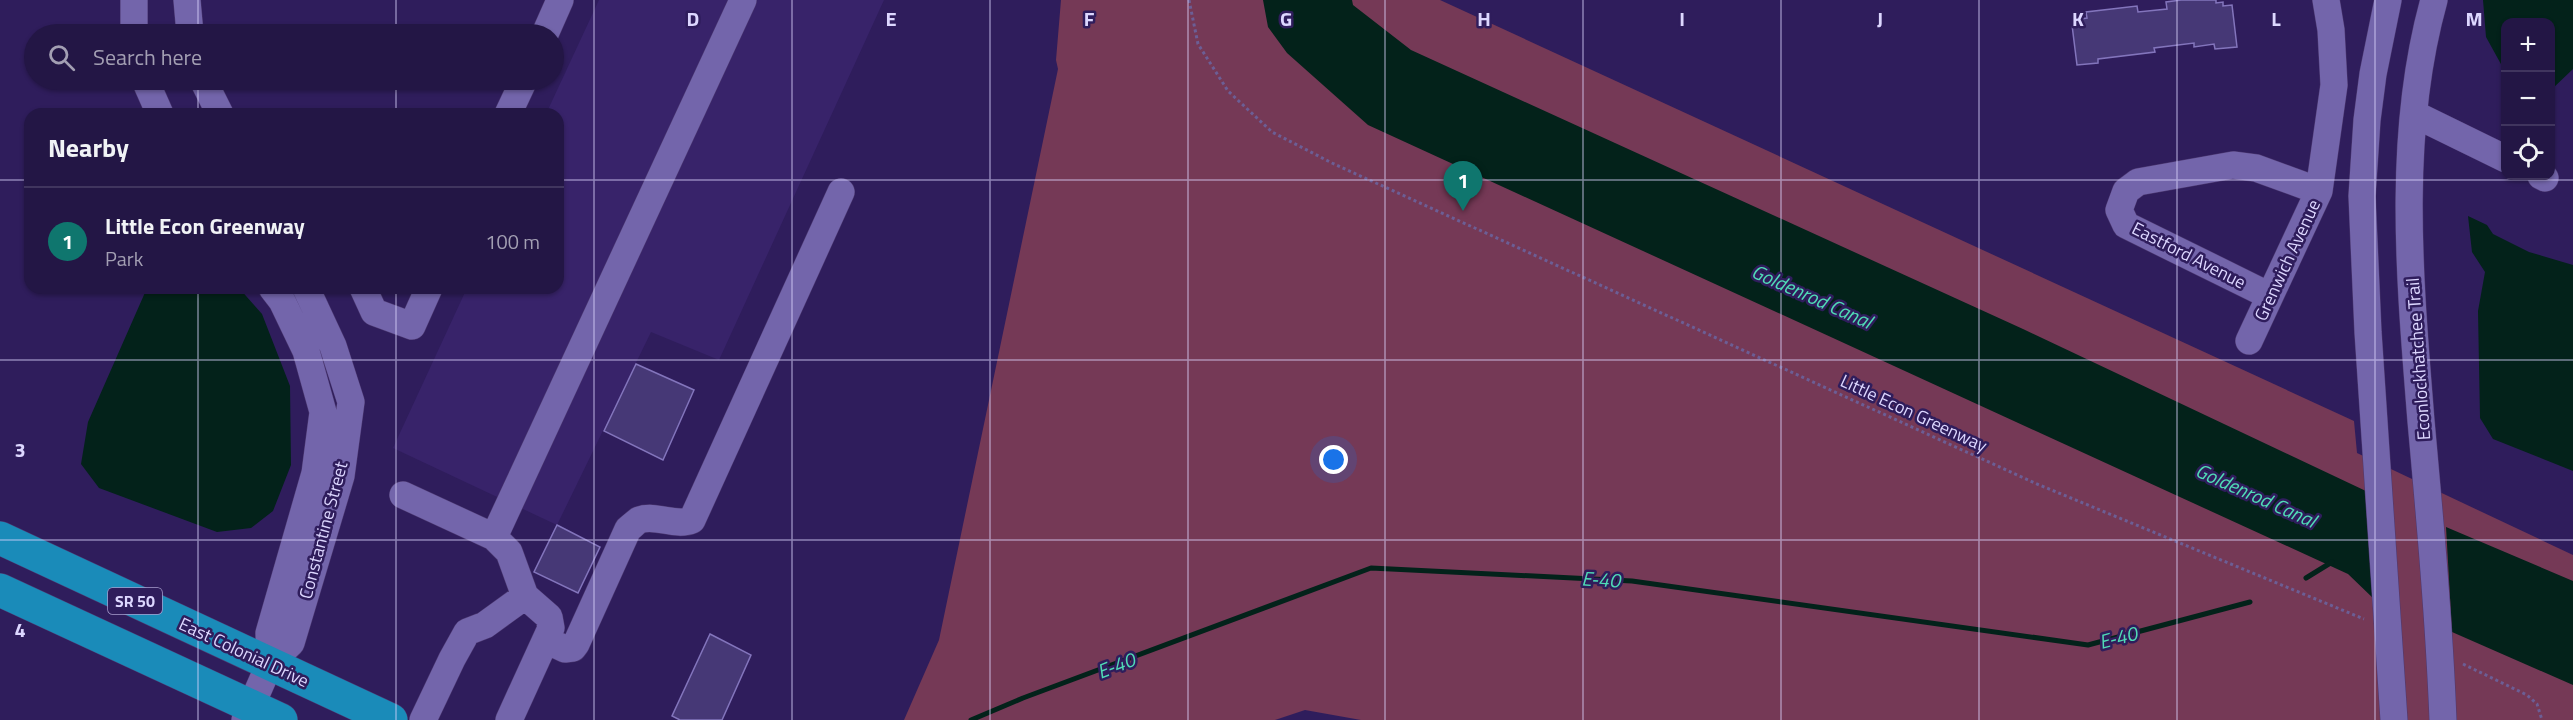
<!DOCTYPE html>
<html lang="en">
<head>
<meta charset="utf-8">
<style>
  body { margin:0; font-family:"Titillium Web",sans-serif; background:#2f2350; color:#f1f3f6 }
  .controls { position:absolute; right:18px; top:18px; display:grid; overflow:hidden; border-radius:12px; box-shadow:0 2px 4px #0004 }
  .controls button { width:54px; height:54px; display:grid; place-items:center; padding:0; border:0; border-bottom:2px solid #40355e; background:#231645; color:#f1f3f6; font:30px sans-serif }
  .you { position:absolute; left:1334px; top:460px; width:21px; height:21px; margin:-15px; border:4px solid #fff; border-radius:50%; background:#1a73e8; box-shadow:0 0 0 9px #1a73e833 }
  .badge { display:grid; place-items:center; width:39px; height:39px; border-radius:50%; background:#0f766e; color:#fff; font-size:20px; font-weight:700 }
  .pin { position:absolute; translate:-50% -50px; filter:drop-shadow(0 2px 3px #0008) }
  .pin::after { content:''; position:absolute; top:32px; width:21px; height:18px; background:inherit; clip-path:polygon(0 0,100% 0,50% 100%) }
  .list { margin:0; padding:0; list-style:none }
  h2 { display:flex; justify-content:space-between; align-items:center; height:78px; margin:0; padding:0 24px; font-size:26px }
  h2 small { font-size:20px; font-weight:400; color:#a39fb3 }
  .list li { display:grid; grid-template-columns:39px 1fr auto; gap:18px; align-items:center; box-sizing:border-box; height:108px; padding:0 24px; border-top:2px solid #40355e }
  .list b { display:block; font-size:22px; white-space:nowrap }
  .list p { margin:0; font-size:20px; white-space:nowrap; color:#a39fb3 }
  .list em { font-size:20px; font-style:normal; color:#a39fb3 }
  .icon { flex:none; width:33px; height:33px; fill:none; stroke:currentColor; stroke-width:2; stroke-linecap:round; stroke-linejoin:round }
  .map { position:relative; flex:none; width:2573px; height:720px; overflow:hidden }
  .search { position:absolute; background:#231645; box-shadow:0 2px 4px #0004; left:24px; top:24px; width:540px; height:66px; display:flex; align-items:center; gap:15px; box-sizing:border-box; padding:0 21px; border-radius:33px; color:#a39fb3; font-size:22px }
  .panel { position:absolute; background:#231645; box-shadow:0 2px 4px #0004; left:24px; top:108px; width:540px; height:186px; border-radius:18px }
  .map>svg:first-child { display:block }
  .built { fill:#38236a }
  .green { fill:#753956 }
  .water { fill:#03221a }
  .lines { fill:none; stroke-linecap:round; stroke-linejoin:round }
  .stream { stroke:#03221a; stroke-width:5 }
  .building { fill:#463876; stroke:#8375bc; stroke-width:1.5 }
  .minor-casing { stroke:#4c3971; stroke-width:28 }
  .highway-casing { stroke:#4c3971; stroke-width:34 }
  .path { stroke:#6c5e95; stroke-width:3; stroke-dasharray:3 3; stroke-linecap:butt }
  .minor { stroke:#7365ab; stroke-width:27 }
  .highway { stroke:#1a8bb9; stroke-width:33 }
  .grid { fill:none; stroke:#ddd7ff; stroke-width:1.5; stroke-opacity:0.55 }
  .labels { text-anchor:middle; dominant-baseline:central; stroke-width:5; stroke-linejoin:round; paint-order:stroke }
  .shield { fill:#2f1d5c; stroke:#a99fce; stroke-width:1.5 }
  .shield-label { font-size:16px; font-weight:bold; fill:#ddd7ff }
  .street-label { font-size:18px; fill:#ddd7ff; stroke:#2f1d5c }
  .water-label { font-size:20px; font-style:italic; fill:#50dbb6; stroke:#2f1d5c }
  .grid-label { font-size:20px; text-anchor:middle; font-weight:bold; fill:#ddd7ff; stroke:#2f1d5c; stroke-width:5; stroke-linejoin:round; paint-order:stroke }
</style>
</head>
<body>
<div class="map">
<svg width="2573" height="720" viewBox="0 0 2573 720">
  <rect width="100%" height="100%" fill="#2f1d5c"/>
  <path class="built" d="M599,0H884L719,360L651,332L557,525L393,448L467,288H558V114H546Z"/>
  <path class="green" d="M1061,0H1440L2354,421L2357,453L2573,555V720H1361L1305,710L1275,720H904L939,640L1058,69L1056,60Z"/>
  <path class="water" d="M1263,0H1352L1353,5L1411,50L2023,329L2368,492L2375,600L2348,574L1368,125L1287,53L1268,27Z
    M2483,0H2573V69L2551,90L2550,22H2506L2505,69L2502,66L2486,37Z
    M2468,216L2487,225L2493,234L2529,252L2573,265V471L2493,439L2480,418L2478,311L2485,272L2472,252Z
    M147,288H239L262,314L290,386L291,465L273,511L251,528L217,532L99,488L81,464L88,422Z
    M2446,527L2573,581V685L2452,632Z"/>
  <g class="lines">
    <path class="stream" d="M2306,578L2332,562
      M971,720L1023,698L1371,568L1632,581L2088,645L2250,602"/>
  </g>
  <path class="building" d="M2181,0H2216V3L2223,2V6L2232,5L2237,47L2215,49L2214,44L2194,47V43L2154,48L2155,52L2098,59V63L2077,65L2072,25L2080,24V19L2087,18L2086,12L2137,6L2138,12L2167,9L2166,2Z
    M636,364L694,390L663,460L604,431Z
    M557,525L600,547L578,593L534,572Z
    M710,634L751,655L722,720H680L672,716Z"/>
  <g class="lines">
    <g class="minor-casing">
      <path id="minor" d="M134,0V34
        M187,0L190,34
        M2388,0L2373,74L2367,120L2362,196L2368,332L2394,720
        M2434,0C2396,136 2410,282 2421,421C2430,520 2439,620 2443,720
        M545,34L560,0
        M145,80L160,114
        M203,80L220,114
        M508,114L524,80
        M2414,114L2506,159
        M2541,176L2545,178
        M363,288L374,312L412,326L429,288
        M2270,296L2126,225L2119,210L2126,191L2138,182L2233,165L2256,168L2319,191
        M2249,341L2319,191L2334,85L2331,30L2326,0
        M403,495L494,537L509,552L525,596L549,617L551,628L509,720
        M494,537L743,0
        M546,640L565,649L573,648L576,644L628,529C631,527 636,522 639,520C657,514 675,527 692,520L841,192
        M270,663L269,633L315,473L323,412L306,351L282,301L272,288
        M245,720L270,663L291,643L341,476L351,402L333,346L306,288
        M423,720L452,659L467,632L485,625L525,596"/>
    </g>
    <g class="highway-casing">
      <path id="highway" d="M0,538L391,720
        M0,590L281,720"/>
    </g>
    <path class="path" d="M1189,0L1198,44L1228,91L1272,132L1332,163L2037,484L2364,619
      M2463,664L2527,695L2537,704L2542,720"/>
    <use href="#minor" class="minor"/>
    <use href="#highway" class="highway"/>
  </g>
  <path class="grid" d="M198,0V34M396,0V34M594,0V720M792,0V720M990,0V720M1188,0V720M1385,0V720M1583,0V720M1781,0V720M1979,0V720M2177,0V720M2375,0V720M198,80V114M396,80V114M0,180H30M558,180H2573M198,288V720M396,288V720M0,360H2573M0,540H2573"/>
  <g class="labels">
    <rect class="shield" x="108" y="588" width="54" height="26" rx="4.5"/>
    <g class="shield-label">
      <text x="135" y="601">SR 50</text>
    </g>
    <g class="street-label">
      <text transform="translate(2189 255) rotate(27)">Eastford Avenue</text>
      <text transform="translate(2287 260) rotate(-65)">Grenwich Avenue</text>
      <text transform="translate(2418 359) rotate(-94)">Econlockhatchee Trail</text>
      <text transform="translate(1914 413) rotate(25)">Little Econ Greenway</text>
      <text transform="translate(323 530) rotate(-75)">Constantine Street</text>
      <text transform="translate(244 652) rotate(25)">East Colonial Drive</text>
    </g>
    <g class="water-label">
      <text transform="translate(1812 296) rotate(24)">Goldenrod Canal</text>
      <text transform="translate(2256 495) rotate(24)">Goldenrod Canal</text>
      <text transform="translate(1601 579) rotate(3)">E-40</text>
      <text transform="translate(2118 637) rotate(-15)">E-40</text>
      <text transform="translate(1116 665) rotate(-21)">E-40</text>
    </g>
  </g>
  <g class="grid-label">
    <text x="693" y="26">D</text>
    <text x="891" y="26">E</text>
    <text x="1089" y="26">F</text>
    <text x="1286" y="26">G</text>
    <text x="1484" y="26">H</text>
    <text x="1682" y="26">I</text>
    <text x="1880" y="26">J</text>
    <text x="2078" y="26">K</text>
    <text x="2276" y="26">L</text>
    <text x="2474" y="26">M</text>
    <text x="20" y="457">3</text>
    <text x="20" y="637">4</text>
  </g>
</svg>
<div class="controls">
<button>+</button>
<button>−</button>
<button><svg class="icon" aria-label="locate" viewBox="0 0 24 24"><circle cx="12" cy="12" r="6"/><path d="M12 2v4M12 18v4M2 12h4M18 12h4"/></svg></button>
</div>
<div class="you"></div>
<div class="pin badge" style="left:1463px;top:211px">1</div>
<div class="search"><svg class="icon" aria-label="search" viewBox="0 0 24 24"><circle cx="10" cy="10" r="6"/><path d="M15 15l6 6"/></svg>Search here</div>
<section class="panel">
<h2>Nearby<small></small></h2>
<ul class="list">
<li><span class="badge">1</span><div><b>Little Econ Greenway</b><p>Park</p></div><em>100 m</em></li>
</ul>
</section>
</div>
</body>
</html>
